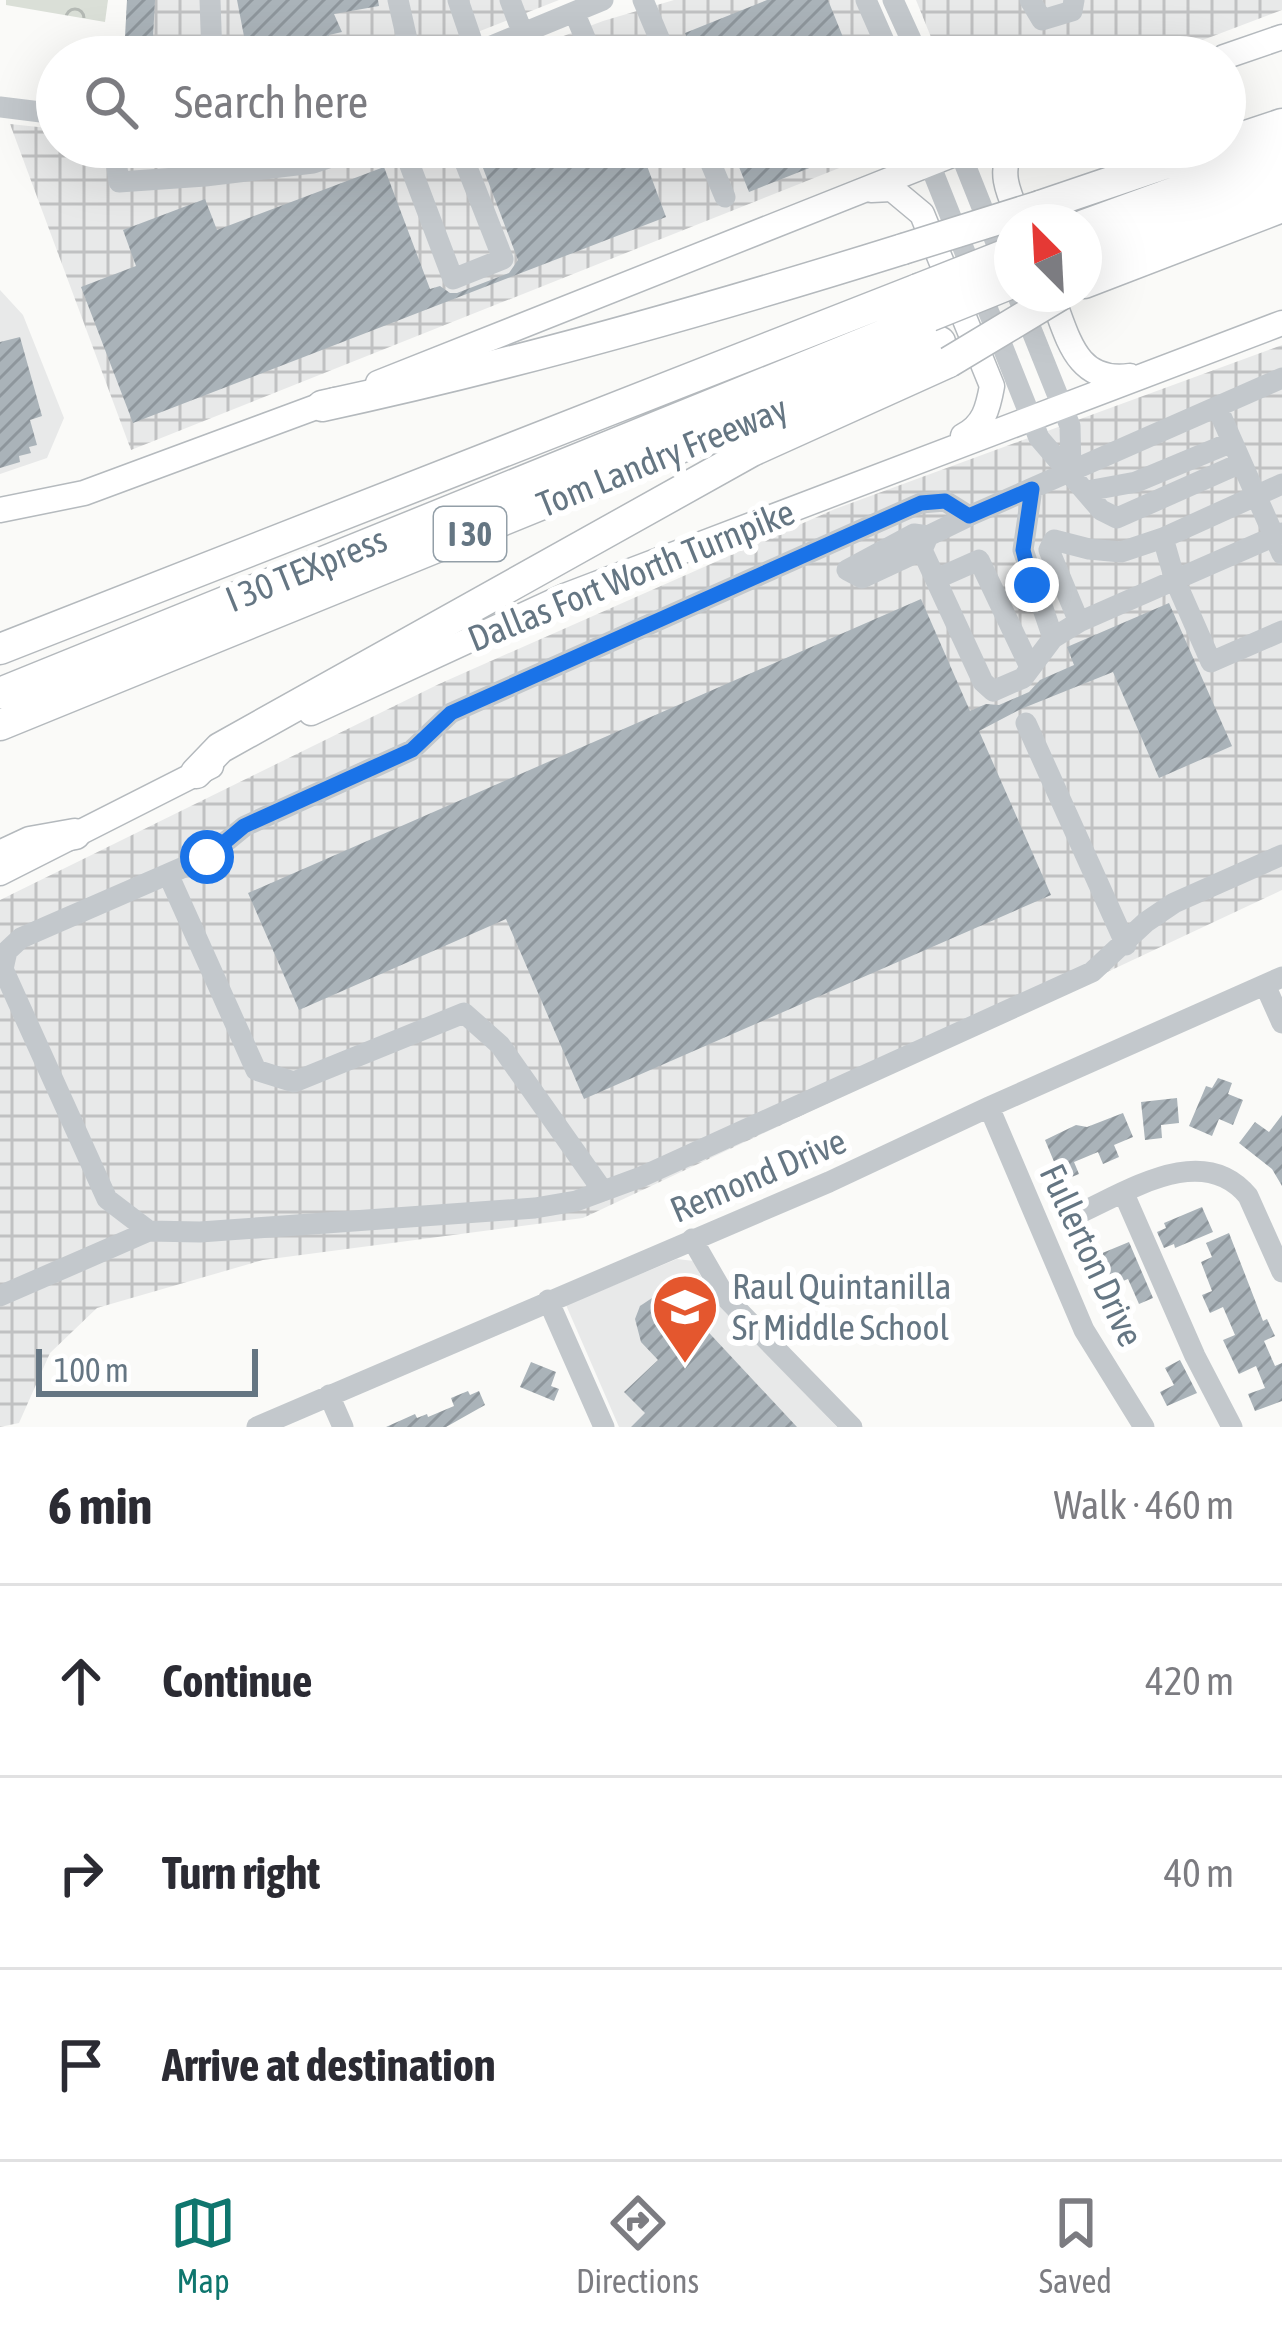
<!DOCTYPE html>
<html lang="en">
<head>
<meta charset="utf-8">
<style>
  body { margin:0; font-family:"Asap Condensed",sans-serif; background:#f2f2f3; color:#2b2b33 }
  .compass { position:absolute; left:994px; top:204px; width:108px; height:108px; border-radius:50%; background:#fff; box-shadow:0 12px 48px #0002; rotate:336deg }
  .scale { position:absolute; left:36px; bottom:30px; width:222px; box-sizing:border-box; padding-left:12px; border:6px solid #657683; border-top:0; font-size:33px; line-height:42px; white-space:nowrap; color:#657683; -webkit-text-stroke:9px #fff; paint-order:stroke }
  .stop { position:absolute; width:36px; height:36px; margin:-27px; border:9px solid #1a73e8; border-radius:50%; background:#fff }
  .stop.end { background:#1a73e8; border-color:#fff; box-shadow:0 3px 12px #0008 }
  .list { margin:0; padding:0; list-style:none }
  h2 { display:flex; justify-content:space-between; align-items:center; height:156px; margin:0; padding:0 48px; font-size:51px }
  h2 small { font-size:39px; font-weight:400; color:#7c7c81 }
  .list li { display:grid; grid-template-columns:78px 1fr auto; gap:36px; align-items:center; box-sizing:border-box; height:192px; padding:0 48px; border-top:3px solid #e1e1e2 }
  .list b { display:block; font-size:45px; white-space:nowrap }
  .list em { font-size:39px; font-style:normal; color:#7c7c81 }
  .icon { flex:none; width:66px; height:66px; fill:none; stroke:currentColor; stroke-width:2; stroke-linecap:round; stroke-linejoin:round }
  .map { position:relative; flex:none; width:1282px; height:1427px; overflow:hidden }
  .search { position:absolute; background:#fff; box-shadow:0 12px 48px #0002; left:36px; right:36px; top:36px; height:132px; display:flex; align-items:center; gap:30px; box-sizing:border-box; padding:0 42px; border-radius:66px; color:#7c7c81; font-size:45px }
  .sheet { height:732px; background:#fff }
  nav { display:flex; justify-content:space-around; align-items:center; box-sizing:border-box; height:168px; border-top:3px solid #e1e1e2; background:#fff; font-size:33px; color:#7c7c81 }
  nav a { display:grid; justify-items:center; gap:6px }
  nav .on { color:#0f766e }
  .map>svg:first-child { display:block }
  .built { fill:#e8e9e9 }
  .industrial { fill:url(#industrial-grid) }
  .forest { fill:url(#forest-crowns) }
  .building { fill:url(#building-hatch) }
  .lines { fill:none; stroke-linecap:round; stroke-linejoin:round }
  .major-casing { stroke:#b5babe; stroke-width:27 }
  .highway-casing { stroke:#b4b9bd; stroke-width:33 }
  .minor { stroke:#c3c8cc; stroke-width:21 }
  .major { stroke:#fff; stroke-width:24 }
  .highway { stroke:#fff; stroke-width:30 }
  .highway-bridge-casing { stroke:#b4b9bd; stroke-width:33; stroke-linecap:butt }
  .highway-bridge { stroke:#fff; stroke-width:30 }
  .route { stroke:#1a73e8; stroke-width:15 }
  .labels { text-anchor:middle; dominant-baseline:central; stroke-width:12; stroke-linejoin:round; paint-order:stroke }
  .shield { fill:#fff; stroke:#939fa8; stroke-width:3 }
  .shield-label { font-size:33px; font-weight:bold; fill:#657683 }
  .street-label { font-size:36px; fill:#657683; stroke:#fff }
  .poi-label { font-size:36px; fill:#657683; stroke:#fff; text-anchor:start }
</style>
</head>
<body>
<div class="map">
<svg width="1282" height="1427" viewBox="0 0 1282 1427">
  <defs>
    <pattern id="industrial-grid" width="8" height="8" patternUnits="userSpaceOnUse" patternTransform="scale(3)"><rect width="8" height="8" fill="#e8e9e9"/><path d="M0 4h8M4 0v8" fill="none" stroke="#c0c1c2"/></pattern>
    <pattern id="forest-crowns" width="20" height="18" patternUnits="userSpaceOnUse" patternTransform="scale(3)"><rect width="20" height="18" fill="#dadfd7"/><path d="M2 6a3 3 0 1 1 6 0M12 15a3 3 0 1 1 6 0" fill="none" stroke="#b4b9b4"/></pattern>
    <pattern id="building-hatch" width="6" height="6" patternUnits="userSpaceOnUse" patternTransform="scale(3)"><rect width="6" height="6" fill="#aab3b9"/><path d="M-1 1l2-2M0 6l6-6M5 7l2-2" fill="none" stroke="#8e969c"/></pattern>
  </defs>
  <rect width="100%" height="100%" fill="#fafaf8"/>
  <path class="built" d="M0,290L23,315L64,418L47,458L0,474Z
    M677,1259L694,1261L708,1293L837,1427H619L566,1305Z"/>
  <path class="industrial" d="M127,0H559L414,57H124Z
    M674,0H858L882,57H508L603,21Z
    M916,0H1282V10L1158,57H939Z
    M10,124L57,129V147H892L131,450Z
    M1282,345V890L583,1218L263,1260L97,1308L50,1353L19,1423L0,1427V900L439,684L835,509Z"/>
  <path class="forest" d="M6,0H108L105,22L6,5Z"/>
  <path class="building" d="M127,0H155L152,57H124Z
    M237,0H378L379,6L334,14L342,32L329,35L333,57H248Z
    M767,0H828L851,57H694L685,33Z
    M475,147H640L666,217L133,423L81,287L136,266L123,230L205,199L217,230L384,167L430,289L440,286L450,293H457L509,273L518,260Z
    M731,147H860V148L749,192Z
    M20,337L42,416L30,420L37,445L29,447L31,453L19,456L20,462L0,468V342Z
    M921,599L970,711L986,704L999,705L1029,692L1040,680L1074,665L1067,647L1169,603L1232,746L1159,778L1113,672L1021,709L979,731L1051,895L584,1099L506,919L299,1010L248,893Z
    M1218,1078L1232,1083L1228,1094L1243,1100L1233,1125L1219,1119L1212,1136L1189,1126L1206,1086L1212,1088Z
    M1177,1098L1179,1123L1161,1125L1162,1138L1145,1140L1141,1102Z
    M1123,1113L1133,1137L1114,1145L1119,1157L1103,1164L1098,1152L1074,1162L1079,1174L1062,1181L1045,1140L1076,1125L1087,1127Z
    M1282,1115V1186L1272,1169L1239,1143L1255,1122L1269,1132Z
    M1202,1207L1213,1232L1175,1248L1174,1244L1164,1248L1157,1232L1166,1228L1164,1223Z
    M1229,1233L1263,1321L1267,1319L1275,1336L1264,1341L1275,1366L1282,1363V1401L1255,1411L1248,1394L1265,1388L1256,1366L1239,1374L1223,1340L1235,1335L1223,1307L1210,1313L1202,1295L1212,1291L1201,1262L1212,1257L1206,1243Z
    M1129,1242L1153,1298L1139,1304L1128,1279L1118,1283L1115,1276L1111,1278L1100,1254Z
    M661,1292L674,1293L692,1303L695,1299L707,1312L698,1321L797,1427H631L645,1413L624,1392L658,1360L641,1342L635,1319L640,1306Z
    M1180,1360L1197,1393L1167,1406L1160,1392L1174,1385L1165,1368Z
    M531,1362L556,1372L551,1386L559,1389L554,1401L520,1387Z
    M468,1391L470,1395L479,1391L485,1405L446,1427H386L415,1414L417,1418L427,1414L428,1417L454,1406L451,1398Z"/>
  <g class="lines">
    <g class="major-casing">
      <path id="major" d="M1224,57L1282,37
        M1012,147C997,174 1010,196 1021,222
        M871,190L892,189L922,214L992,386C988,408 984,425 963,436
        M1051,294C1068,336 1075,384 1130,376
        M378,383L972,147
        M0,510L84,493L335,400
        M311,713L567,595L1282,323
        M0,873L211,766"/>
    </g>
    <g class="highway-casing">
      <path id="highway" d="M1225,143L1282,124
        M1040,206L1214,147
        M1084,225L1282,153
        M1084,254L1282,177
        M1084,283L1282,207
        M322,406C518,364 711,309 903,249
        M0,649L918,289
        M0,693L930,316
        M0,725L940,342
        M196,773L220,748L752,451L949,362
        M0,856L30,842L75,834"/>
    </g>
    <path class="minor" d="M210,0L212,57
      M398,0L411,57
      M458,0L476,53
      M510,0L523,34
      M643,0L667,57
      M866,0L891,57
      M893,0L919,57
      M1030,0L1042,20L1072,11L1074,0
      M575,14L593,57
      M465,57L603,0
      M0,107L57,114
      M114,147L119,182L205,176
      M196,147L205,176L313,163L361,147
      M403,147L453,279L503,259L459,147
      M704,147L725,197
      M923,147L1039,438L1101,510L1117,518L1241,463
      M958,147L1005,265
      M1017,294L1070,426L1071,472
      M1282,378L969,516L945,501L921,503L451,713L412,750L245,826L207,857L21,938L7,951L3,969L107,1199L149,1231L200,1232L535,1208L576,1201L641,1177L1092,972L1146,922L1174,903L1282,855
      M1217,407L1282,554
      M1282,484L1163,538L1175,580L1211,662L1282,631
      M1032,489L1023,550L1053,638
      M1087,491L1136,482L1232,442
      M928,536L922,550L862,578L847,570L914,534L928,536L969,516
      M1163,538L1121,552L1089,549L1054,540L1049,550L1079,622L1282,533
      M922,550L983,682L993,691L1023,678L1053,638L1079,622
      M936,579L979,560L1029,665
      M1026,723L1126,945
      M168,874L256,1070L294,1082L464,1013L500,1045L603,1191
      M1265,985L1282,1023
      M989,1107L1084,1330L1144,1427
      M1124,1194L1195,1356L1232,1427
      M1071,1217C1123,1195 1201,1139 1248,1196L1282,1272
      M692,1239L726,1298L852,1427
      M0,1296L149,1231
      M548,1300L604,1427
      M329,1395L343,1427
      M257,1427L829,1182L989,1107L1282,977"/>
    <use href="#major" class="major"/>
    <use href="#highway" class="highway"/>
    <g class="highway-bridge-casing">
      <path id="highway-bridge" d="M903,249L1040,206
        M918,289L1012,252
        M930,316L1012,283
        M949,362L1062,294"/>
    </g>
    <use href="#highway-bridge" class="highway-bridge"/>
  </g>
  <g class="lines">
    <path class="route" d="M207,857L244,826L412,750L451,713L921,503L945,501L969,516L1032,489L1023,550L1032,585"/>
  </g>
  <defs>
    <g id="school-pin" transform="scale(3.45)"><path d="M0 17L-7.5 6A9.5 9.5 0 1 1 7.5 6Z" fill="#e4572e" stroke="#fff"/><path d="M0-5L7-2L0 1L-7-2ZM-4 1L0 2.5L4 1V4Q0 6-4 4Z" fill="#fff"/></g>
  </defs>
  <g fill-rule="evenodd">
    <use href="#school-pin" x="685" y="1307"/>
  </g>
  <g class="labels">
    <rect class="shield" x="434" y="507" width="72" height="54" rx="9"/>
    <g class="shield-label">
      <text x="470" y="534">I 30</text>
    </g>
    <g class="street-label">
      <text transform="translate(662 456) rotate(-22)">Tom Landry Freeway</text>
      <text transform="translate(306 569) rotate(-22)">I 30 TEXpress</text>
      <text transform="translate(631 575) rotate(-22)">Dallas Fort Worth Turnpike</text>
      <text transform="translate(758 1175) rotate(-23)">Remond Drive</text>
      <text transform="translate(1092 1255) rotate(65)">Fullerton Drive</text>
    </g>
    <g class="poi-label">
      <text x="732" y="1286">Raul Quintanilla<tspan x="732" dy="41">Sr Middle School</tspan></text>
    </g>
  </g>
</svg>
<svg class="compass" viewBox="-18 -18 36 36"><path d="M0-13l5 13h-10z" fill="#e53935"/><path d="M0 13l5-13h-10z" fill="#7c7c81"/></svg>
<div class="scale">100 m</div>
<div class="stop" style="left:207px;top:857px"></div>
<div class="stop end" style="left:1032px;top:585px"></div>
<div class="search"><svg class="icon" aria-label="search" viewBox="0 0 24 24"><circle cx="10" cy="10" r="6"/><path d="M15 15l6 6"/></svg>Search here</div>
</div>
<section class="sheet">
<h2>6 min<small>Walk · 460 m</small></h2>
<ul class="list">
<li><svg class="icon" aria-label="ahead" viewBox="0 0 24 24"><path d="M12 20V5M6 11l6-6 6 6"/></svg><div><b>Continue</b></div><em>420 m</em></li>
<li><svg class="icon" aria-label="right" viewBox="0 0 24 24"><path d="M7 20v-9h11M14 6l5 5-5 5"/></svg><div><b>Turn right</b></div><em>40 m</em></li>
<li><svg class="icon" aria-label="arrive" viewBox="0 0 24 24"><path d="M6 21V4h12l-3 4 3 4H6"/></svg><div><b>Arrive at destination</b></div></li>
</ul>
</section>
<nav>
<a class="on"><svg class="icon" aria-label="map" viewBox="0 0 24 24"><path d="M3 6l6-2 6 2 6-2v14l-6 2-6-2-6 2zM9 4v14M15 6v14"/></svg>Map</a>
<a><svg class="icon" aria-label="directions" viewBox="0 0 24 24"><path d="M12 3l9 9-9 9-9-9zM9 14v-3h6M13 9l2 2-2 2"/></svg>Directions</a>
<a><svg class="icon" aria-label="saved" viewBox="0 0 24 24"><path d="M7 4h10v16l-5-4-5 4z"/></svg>Saved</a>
</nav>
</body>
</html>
